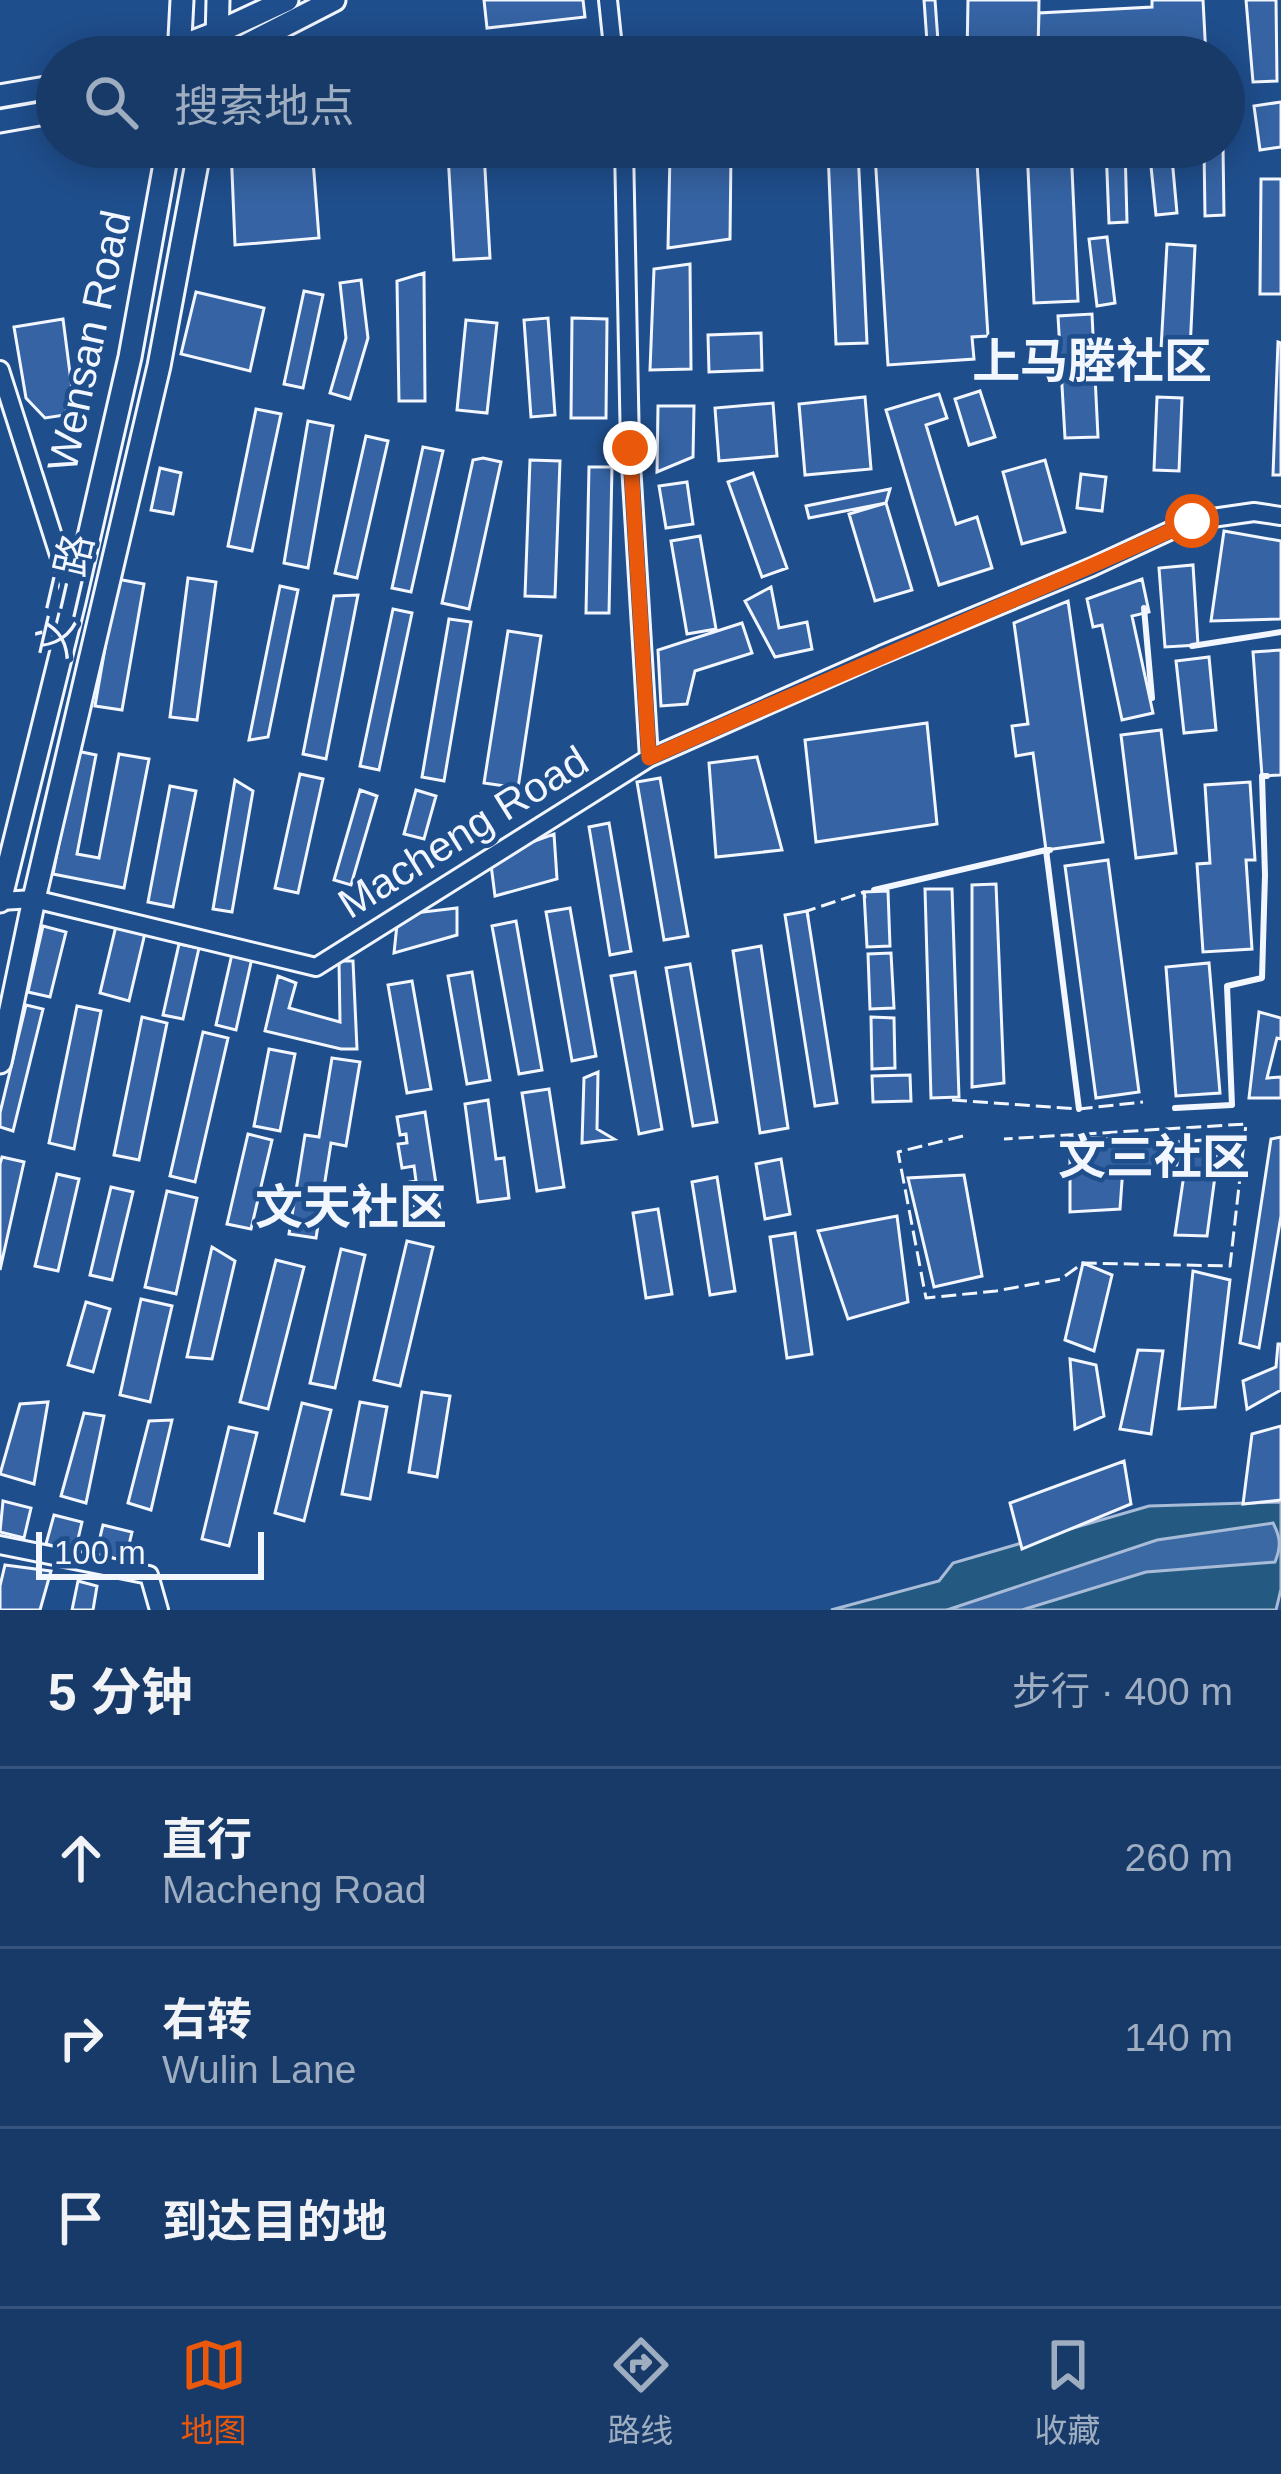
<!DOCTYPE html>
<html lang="zh">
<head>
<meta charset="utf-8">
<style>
  body { margin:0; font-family:Arial,"Noto Sans SC",sans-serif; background:#244571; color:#f1f3f6 }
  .scale { position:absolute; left:36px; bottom:30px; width:228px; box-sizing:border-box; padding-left:12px; border:6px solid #f2f6ff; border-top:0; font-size:33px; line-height:42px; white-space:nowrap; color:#f2f6ff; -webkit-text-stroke:9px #1f4e8c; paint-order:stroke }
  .stop { position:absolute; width:36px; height:36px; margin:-27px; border:9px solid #ea580c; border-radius:50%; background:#fff }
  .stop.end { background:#ea580c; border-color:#fff; box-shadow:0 3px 12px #0008 }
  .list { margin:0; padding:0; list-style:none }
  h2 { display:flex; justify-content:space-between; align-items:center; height:156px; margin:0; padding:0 48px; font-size:51px }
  h2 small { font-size:39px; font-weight:400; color:#9eadc0 }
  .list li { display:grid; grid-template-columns:78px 1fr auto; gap:36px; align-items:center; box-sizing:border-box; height:180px; padding:0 48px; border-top:3px solid #36547d }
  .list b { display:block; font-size:45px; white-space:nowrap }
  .list p { margin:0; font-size:39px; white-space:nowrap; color:#9eadc0 }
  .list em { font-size:39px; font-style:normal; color:#9eadc0 }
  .icon { flex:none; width:66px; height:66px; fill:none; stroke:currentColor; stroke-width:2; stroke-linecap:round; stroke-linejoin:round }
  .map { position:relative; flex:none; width:1281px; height:1610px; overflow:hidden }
  .search { position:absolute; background:#173a69; box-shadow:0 6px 30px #0003; left:36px; right:36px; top:36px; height:132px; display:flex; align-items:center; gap:30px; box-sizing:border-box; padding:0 42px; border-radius:66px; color:#9eadc0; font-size:45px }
  .sheet { height:696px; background:#173a69 }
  nav { display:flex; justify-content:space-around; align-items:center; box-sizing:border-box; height:168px; border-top:3px solid #36547d; background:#173a69; font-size:33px; color:#9eadc0 }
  nav a { display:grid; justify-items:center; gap:6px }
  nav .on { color:#ea580c }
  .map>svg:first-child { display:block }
  .green { fill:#245a82; stroke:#a8bbd7; stroke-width:3 }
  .water { fill:#3b69a3; stroke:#a8bbd7; stroke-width:3 }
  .building { fill:#3563a3; stroke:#f2f6ff; stroke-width:3 }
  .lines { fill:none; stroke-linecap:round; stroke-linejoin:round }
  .minor-casing { stroke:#f2f6ff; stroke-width:22 }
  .major-casing { stroke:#f2f6ff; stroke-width:27 }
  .minor { stroke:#1f4e8c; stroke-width:16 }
  .major { stroke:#1f4e8c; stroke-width:21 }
  .fence { stroke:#f2f6ff; stroke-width:3; stroke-dasharray:15 6; stroke-linecap:butt }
  .wall { stroke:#f2f6ff; stroke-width:6 }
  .route { stroke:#ea580c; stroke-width:15 }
  .labels { text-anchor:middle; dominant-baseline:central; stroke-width:9; stroke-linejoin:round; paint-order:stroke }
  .street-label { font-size:42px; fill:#f2f6ff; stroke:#1f4e8c }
  .quarter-label { font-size:48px; font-weight:bold; fill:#f2f6ff; stroke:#1f4e8c }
</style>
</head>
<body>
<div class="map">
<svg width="1281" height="1610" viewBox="0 0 1281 1610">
  <rect width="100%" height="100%" fill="#1f4e8c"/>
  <path class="green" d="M1281,1502V1589L1276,1610H831L939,1581L953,1563L1149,1506Z"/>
  <path class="water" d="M1273,1523C1281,1538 1281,1547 1275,1562L1146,1572L1022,1610H947L1157,1540Z"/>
  <path class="building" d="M484,0H583L585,17L487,28Z
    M924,0H935L939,55L928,56Z
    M968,0H1039L1038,57H967Z
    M1152,0H1203L1206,57H1093L1092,43L1038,46L1039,13L1152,7Z
    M1246,0H1276L1277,81L1253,82Z
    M1281,102V147L1260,150L1254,106Z
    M231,147H312L319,238L235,245Z
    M495,147H591V148L496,155Z
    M976,147L988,336L972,337L974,359L888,365L875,154Z
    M1027,147H1071L1078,301L1034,303Z
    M1106,147H1125L1127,222L1109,223Z
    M1149,147H1171L1177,213L1156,215Z
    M1204,147H1223L1224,215L1205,216Z
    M858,151L867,343L836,344L828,152Z
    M484,152L490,258L454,260L448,154Z
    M731,153L730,239L668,248L670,154Z
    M1261,179H1281V294H1260Z
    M1107,237L1115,303L1097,306L1089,239Z
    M1167,244L1195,246L1190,350L1161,349Z
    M690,264L691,369L650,370L654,269Z
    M424,273L425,401H399L397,281Z
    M361,280L368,338L350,399L330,393L346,338L340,283Z
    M304,291L323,295L303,388L284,384Z
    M196,292L264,308L250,371L181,354Z
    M1092,314L1098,437L1065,438L1058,316Z
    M548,318L555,415L531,417L524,320Z
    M572,318L607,319L606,418H571Z
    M63,319L72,389L65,415L45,418L26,398L14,327Z
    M466,320L497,323L487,413L457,410Z
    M761,333L762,370L709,372L708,335Z
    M1278,342L1281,343V475H1273Z
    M980,391L995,437L969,445L955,399Z
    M939,394L947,418L926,425L956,524L977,517L992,568L939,585L886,410Z
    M865,397L871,469L805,475L799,404Z
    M1157,397L1182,398L1179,471L1154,470Z
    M773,403L777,456L719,461L715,408Z
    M658,406H694L693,457L657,472Z
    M256,409L281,414L252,551L228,546Z
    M308,421L333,426L308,568L284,563Z
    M366,436L388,441L357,578L335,573Z
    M423,447L443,451L411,592L392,588Z
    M483,458L501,462L469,609L442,603L473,460Z
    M530,460L560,461L555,597L525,596Z
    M1045,460L1065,532L1022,544L1003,472Z
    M589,467H612L609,613H586Z
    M160,468L181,473L173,514L151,510Z
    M753,473L787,568L762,577L728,482Z
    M1081,474L1106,477L1102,511L1077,508Z
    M687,482L693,524L666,528L659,486Z
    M890,489L886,503L809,518L806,506Z
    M886,503L912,590L875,601L849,514Z
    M1224,531L1281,541V619L1211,621Z
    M700,536L716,629L687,634L671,541Z
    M1193,565L1198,645L1165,647L1159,568Z
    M188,578L216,582L197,720L170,717Z
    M117,579L144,584L122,710L95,706Z
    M1142,579L1149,612L1132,616L1153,713L1122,720L1102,625L1093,627L1087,599Z
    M280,586L298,590L268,737L249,740Z
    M771,587L779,628L807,622L812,649L775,657L745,601Z
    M358,595L326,759L303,754L334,596Z
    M1068,601L1103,842L1046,850L1033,753L1016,756L1012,726L1028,724L1014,623Z
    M393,609L412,613L379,770L360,766Z
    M449,619L471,622L444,781L422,777Z
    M742,623L752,653L695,671L687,704L661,706L658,650Z
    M508,631L541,636L518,788L484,783Z
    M1281,650V775L1262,776L1253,652Z
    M1209,657L1216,730L1184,733L1176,661Z
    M927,723L937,824L816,842L805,740Z
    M1161,730L1176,853L1136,858L1121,735Z
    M77,751L96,755L77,854L99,858L119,754L149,759L124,888L53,874Z
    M757,757L782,850L716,857L709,763Z
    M300,774L323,779L298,893L275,888Z
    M660,778L688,936L664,940L637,782Z
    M235,780L253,791L232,912L213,909Z
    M1250,782L1255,860H1246L1252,949L1203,952L1197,864L1210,863L1205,785Z
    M170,786L196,791L173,907L148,902Z
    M360,790L377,796L351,885L334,880Z
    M416,790L436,796L424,839L404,834Z
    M609,823L631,951L610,955L589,827Z
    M554,834L557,879L495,896L490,857Z
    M1108,860L1139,1092L1096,1098L1065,866Z
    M996,884L1004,1083L972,1087V885Z
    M925,889H952L959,1097L931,1098Z
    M888,891L890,946L867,947L864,892Z
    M457,908V935L394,953L398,915Z
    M570,908L596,1056L572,1061L546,912Z
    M807,911L837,1103L815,1106L785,915Z
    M516,921L542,1070L519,1074L492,926Z
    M43,926L66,932L50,997L28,992Z
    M116,926L145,933L129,1001L100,993Z
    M179,944L199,948L183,1019L163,1015Z
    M761,946L788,1128L760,1133L733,951Z
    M891,953L894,1008L870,1009L868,954Z
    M232,954L252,958L236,1030L216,1025Z
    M339,961H353L357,1049H341L265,1031L278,976L296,983L289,1008L340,1022Z
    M1209,963L1220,1093L1176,1096L1166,967Z
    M690,964L717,1122L693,1126L666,968Z
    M472,972L490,1080L467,1084L448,976Z
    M635,972L662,1129L639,1134L611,976Z
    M412,981L431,1089L407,1093L388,985Z
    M26,1005L43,1009L13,1131L0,1127V1113Z
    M77,1006L101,1011L74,1149L49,1143Z
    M1259,1012L1281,1018V1039L1277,1038L1267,1078L1281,1077V1098H1249Z
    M142,1017L167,1023L139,1160L114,1155Z
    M871,1017L894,1018L895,1068L872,1069Z
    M203,1032L228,1038L195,1182L170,1176Z
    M269,1049L295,1054L280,1131L254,1126Z
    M332,1058L360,1062L346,1146L331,1143L316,1238L289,1234L305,1135L319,1137Z
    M598,1072L597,1129L614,1139L582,1143L584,1078Z
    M910,1075L911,1101L873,1102L872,1076Z
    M549,1089L564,1187L537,1191L522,1093Z
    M488,1100L496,1159L504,1158L509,1198L478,1202L465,1104Z
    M425,1112L440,1210L422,1213L421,1205L408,1207L405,1183L416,1181L414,1166L402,1168L398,1144L407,1143L406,1134L400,1135L397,1117Z
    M248,1134L272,1140L251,1229L227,1224Z
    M1070,1137L1183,1142L1176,1167H1123L1120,1209L1070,1212Z
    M1281,1137V1216L1259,1348L1240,1343L1271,1139Z
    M1220,1139L1207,1236L1175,1235L1189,1141Z
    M2,1157L24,1162L0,1270V1164Z
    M781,1159L790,1214L765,1219L756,1164Z
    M57,1174L79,1179L58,1271L35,1266Z
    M964,1175L982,1276L934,1287L908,1178Z
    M717,1177L735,1291L710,1295L692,1182Z
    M111,1187L133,1192L112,1280L90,1275Z
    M167,1191L197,1198L176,1294L145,1287Z
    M658,1209L672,1294L646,1298L633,1213Z
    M897,1216L908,1302L848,1319L818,1231Z
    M795,1233L812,1354L787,1358L770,1237Z
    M407,1241L433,1247L400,1386L374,1380Z
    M212,1247L235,1261L212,1359L187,1357Z
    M341,1249L365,1255L335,1388L310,1383Z
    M276,1260L304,1267L268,1409L240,1402Z
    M1083,1263L1112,1275L1094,1351L1065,1340Z
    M1193,1271L1230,1280L1215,1407L1179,1409Z
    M141,1299L172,1306L150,1402L120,1395Z
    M86,1302L110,1309L93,1372L68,1365Z
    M1278,1344H1281V1390L1247,1409L1243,1381L1276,1367Z
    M1138,1350L1163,1351L1151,1434L1120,1429Z
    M1070,1359L1096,1365L1104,1416L1075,1429Z
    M422,1392L450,1396L437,1477L409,1472Z
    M48,1402L34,1484L0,1474L20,1404Z
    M360,1402L387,1407L370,1499L342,1494Z
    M302,1403L331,1410L304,1521L275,1513Z
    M84,1413L104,1416L86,1503L61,1496Z
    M172,1420L151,1510L128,1503L149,1421Z
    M1281,1426V1500L1243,1504L1252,1434Z
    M229,1427L257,1433L229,1546L202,1539Z
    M1124,1461L1131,1504L1022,1549L1010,1503Z
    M3,1501L31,1508L24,1538L0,1532Z
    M54,1515L82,1522L75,1552L46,1544Z
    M103,1525L132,1532L125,1561L96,1554Z
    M5,1565L51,1571L40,1610H0V1586Z
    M78,1581L97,1586L93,1610H72Z"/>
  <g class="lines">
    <g class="minor-casing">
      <path id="minor" d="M608,0L614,57
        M624,147L630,448L649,758
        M0,370L74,602
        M0,901L34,899L316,967L649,758L881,655L1092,567L1191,521L1254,512L1281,516
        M0,1545L149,1575L159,1610"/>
    </g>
    <g class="major-casing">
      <path id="major" d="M217,41L218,0
        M154,57L218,32L287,0
        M179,57L182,0
        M223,57L334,0
        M0,96L57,86
        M0,121L57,111
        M0,901L74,602L130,357L168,147
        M0,1062L34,899L159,366L200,147"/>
    </g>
    <use href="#minor" class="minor"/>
    <use href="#major" class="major"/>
    <path class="fence" d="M808,917L807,911L864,892L865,898
      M952,1100L1079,1109L1143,1102
      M963,1136L898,1152L926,1298L996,1291L1061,1279L1083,1263L1230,1266L1246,1124L1004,1139"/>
    <path class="wall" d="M1144,608L1152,698
      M1192,646L1281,632
      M1050,850H1046L1079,1109
      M874,890L1046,850L1047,853
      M1175,1108L1232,1105L1227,986L1262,978L1265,875L1262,776H1267"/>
  </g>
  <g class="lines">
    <path class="route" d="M630,448L649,758C829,678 1012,603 1192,521"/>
  </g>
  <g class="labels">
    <g class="street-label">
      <text transform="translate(89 341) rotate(-78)">Wensan Road</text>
      <text transform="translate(65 596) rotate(-77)">文三路</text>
      <text transform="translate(463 832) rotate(-32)">Macheng Road</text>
    </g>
    <g class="quarter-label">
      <text x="1092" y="361">上马塍社区</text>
      <text x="1154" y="1157">文三社区</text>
      <text x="351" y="1207">文天社区</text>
    </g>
  </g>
</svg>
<div class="scale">100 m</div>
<div class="stop" style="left:1192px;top:521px"></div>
<div class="stop end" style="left:630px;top:448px"></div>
<div class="search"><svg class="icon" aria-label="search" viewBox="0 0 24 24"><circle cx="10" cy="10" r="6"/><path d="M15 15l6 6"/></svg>搜索地点</div>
</div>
<section class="sheet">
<h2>5 分钟<small>步行 · 400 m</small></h2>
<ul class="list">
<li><svg class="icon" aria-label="ahead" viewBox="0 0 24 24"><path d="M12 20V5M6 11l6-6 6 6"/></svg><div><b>直行</b><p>Macheng Road</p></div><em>260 m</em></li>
<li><svg class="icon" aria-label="right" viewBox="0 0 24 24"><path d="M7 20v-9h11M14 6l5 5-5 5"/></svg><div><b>右转</b><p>Wulin Lane</p></div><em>140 m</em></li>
<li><svg class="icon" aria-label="arrive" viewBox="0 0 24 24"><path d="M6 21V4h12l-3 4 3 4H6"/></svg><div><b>到达目的地</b></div></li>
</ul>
</section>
<nav>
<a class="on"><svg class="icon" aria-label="map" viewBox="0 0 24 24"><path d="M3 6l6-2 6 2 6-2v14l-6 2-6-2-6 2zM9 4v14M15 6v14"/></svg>地图</a>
<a><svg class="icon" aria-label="directions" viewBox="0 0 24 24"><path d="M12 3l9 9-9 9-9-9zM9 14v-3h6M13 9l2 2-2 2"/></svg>路线</a>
<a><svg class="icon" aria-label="saved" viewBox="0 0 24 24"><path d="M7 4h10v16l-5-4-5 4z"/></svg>收藏</a>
</nav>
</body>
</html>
